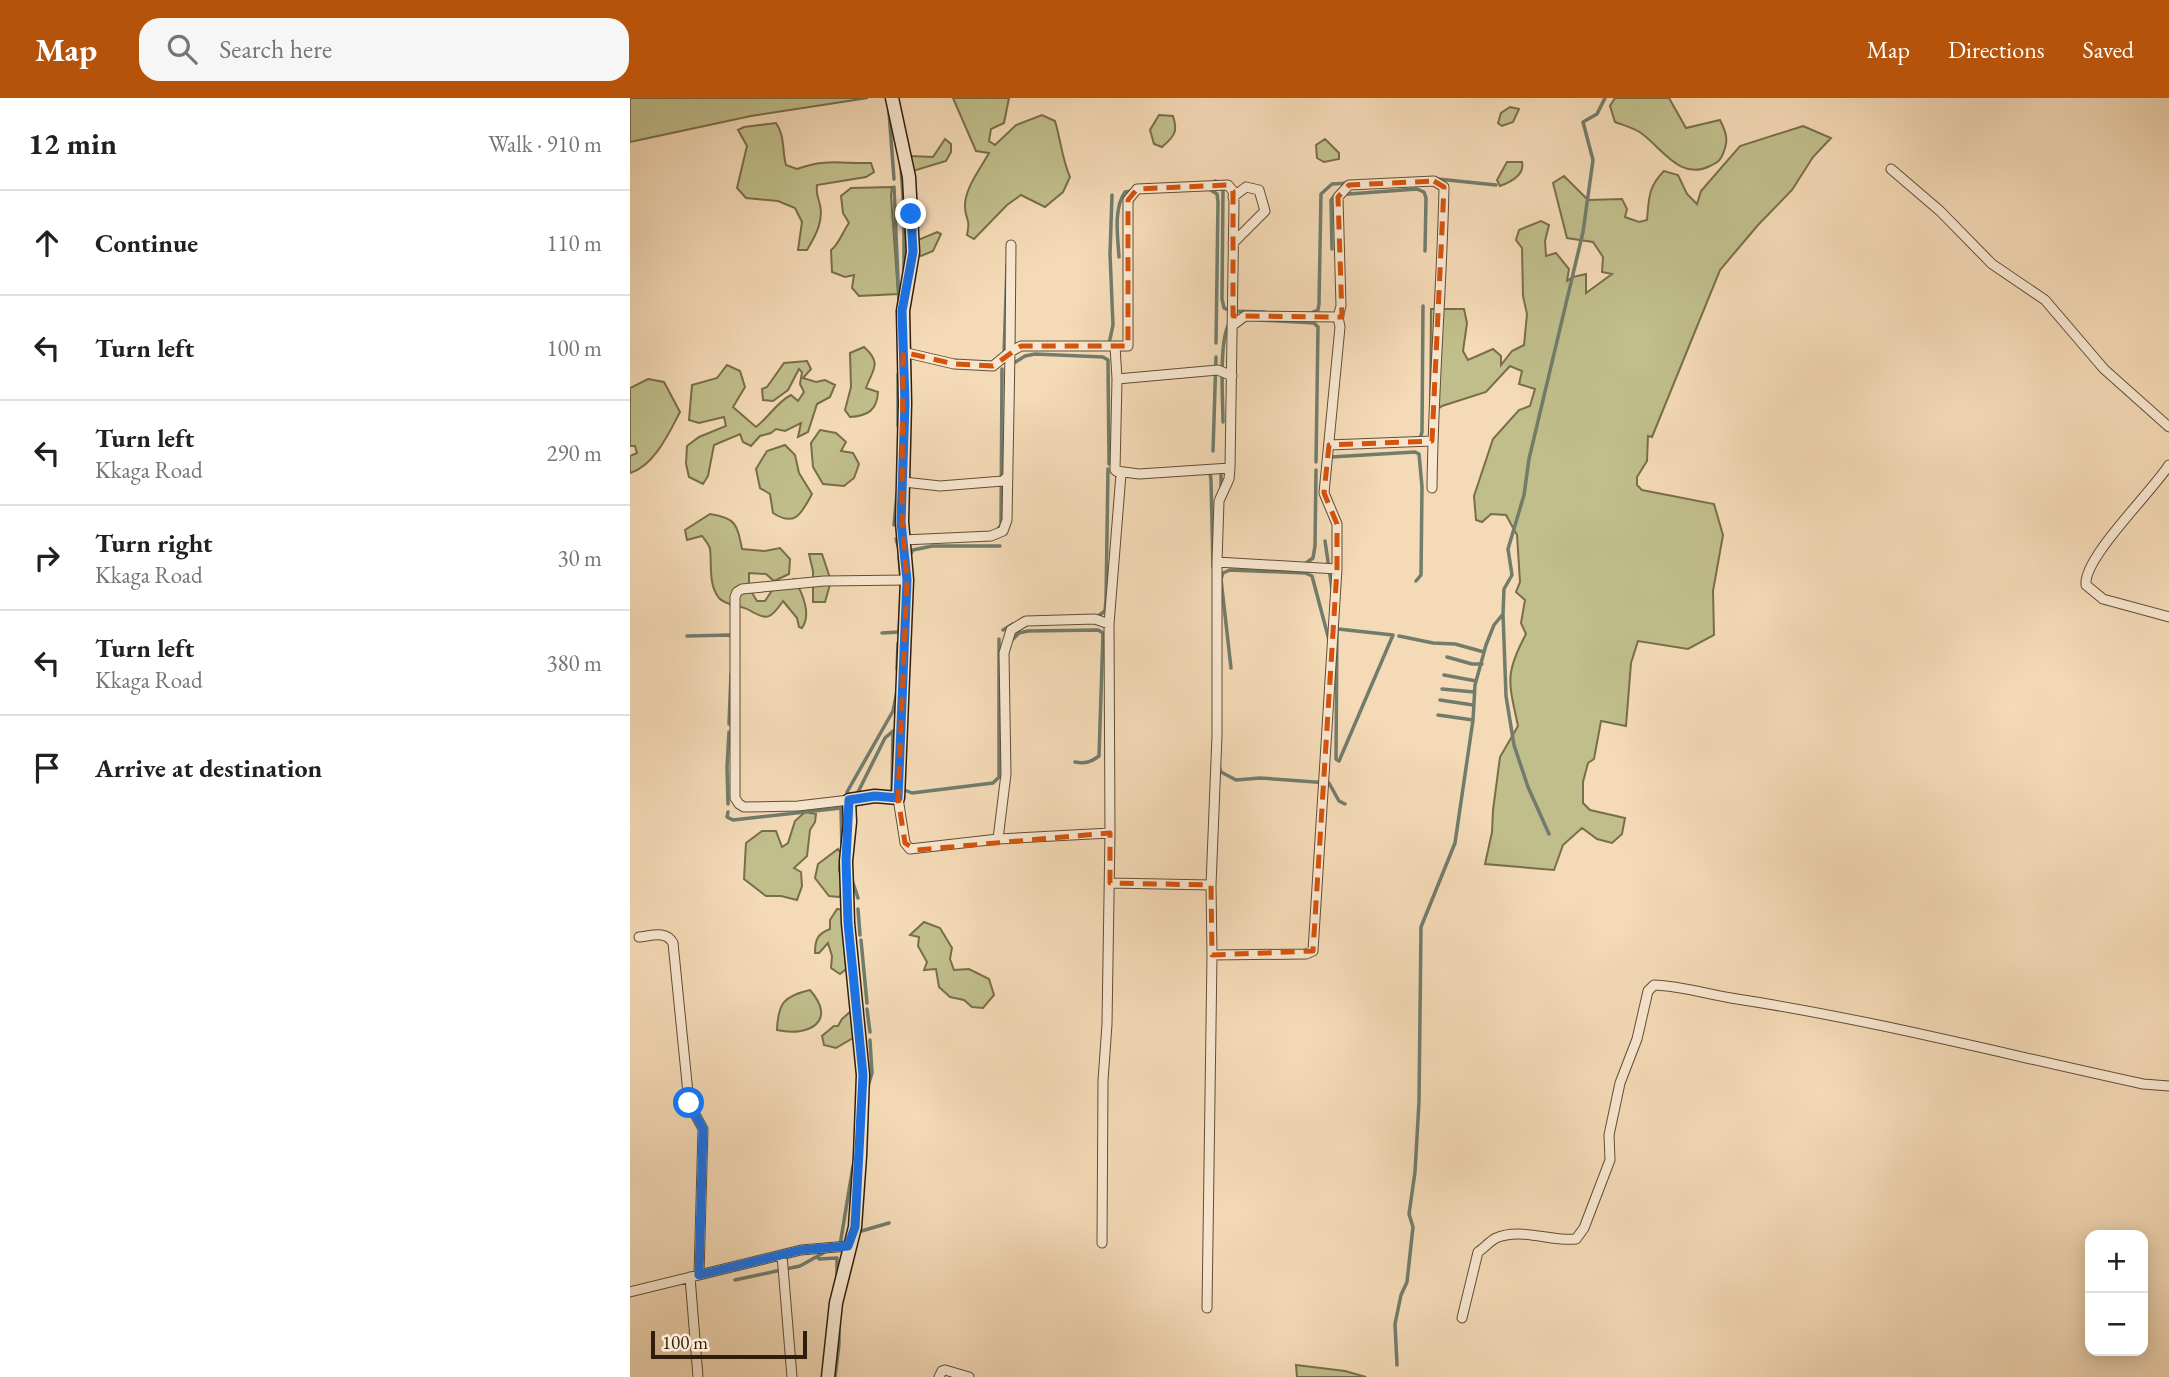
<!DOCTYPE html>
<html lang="en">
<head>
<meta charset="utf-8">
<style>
  body { margin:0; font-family:"EB Garamond",serif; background:#f6f6f6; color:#202124 }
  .controls { position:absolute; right:21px; bottom:21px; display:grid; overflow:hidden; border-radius:14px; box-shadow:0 4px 18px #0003 }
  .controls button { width:63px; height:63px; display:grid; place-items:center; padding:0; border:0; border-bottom:2px solid #e0e0e0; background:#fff; color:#202124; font:35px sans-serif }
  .scale { position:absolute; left:21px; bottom:18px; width:156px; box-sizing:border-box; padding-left:7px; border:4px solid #311e0a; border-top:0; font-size:19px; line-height:24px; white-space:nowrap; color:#311e0a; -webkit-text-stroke:5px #f8e7d0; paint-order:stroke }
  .stop { position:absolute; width:21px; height:21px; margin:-16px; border:5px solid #1a73e8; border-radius:50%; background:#fff }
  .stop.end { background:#1a73e8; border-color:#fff; box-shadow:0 2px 7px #0008 }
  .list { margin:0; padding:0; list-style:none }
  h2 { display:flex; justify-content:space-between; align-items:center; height:91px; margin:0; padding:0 28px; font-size:30px }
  h2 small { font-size:23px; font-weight:400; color:#757577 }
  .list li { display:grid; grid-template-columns:46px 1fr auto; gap:21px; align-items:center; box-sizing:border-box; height:105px; padding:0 28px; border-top:2px solid #e0e0e0 }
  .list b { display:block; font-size:26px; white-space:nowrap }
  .list p { margin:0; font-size:23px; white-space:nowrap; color:#757577 }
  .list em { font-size:23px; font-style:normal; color:#757577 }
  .icon { flex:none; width:38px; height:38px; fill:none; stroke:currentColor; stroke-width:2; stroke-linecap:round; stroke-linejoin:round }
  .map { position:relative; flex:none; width:1539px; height:1279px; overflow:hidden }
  header { display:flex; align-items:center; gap:42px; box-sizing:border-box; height:98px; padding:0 35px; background:#b45309; color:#fff }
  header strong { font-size:33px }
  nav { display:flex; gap:38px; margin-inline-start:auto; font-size:24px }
  .search { width:490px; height:63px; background:#f6f6f6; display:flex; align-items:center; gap:18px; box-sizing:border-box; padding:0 24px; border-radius:21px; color:#757577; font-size:26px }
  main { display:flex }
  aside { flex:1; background:#fff }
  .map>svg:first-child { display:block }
  .green { fill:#c0be8b; stroke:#786e4a; stroke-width:2 }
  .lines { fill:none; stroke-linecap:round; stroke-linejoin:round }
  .stream { stroke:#717c6c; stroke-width:3.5 }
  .street-casing { stroke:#624d35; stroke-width:11 }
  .secondary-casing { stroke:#311e0a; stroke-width:15 }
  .street { stroke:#f8e7d0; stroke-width:9 }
  .secondary { stroke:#f8e7d0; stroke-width:12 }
  .route { stroke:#1a73e8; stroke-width:9 }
  .marked { fill:none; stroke:#d6530c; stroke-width:5; stroke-dasharray:14 9; stroke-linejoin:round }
</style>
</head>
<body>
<header>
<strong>Map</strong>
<div class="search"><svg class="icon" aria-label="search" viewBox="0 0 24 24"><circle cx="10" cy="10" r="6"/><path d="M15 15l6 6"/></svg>Search here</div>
<nav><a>Map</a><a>Directions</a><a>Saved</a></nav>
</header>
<main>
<aside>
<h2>12 min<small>Walk · 910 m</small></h2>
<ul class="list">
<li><svg class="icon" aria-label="ahead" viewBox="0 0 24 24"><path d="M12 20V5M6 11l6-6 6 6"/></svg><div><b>Continue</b></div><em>110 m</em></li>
<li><svg class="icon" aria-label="left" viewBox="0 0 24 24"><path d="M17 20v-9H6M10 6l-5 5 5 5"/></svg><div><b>Turn left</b></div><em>100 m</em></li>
<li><svg class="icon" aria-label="left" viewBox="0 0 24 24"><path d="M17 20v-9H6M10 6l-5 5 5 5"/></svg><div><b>Turn left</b><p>Kkaga Road</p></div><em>290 m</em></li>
<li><svg class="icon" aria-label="right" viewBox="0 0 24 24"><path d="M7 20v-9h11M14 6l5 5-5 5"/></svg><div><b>Turn right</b><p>Kkaga Road</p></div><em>30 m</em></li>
<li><svg class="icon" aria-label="left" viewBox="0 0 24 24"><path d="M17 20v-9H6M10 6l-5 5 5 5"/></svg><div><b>Turn left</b><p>Kkaga Road</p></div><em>380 m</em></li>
<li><svg class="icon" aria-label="arrive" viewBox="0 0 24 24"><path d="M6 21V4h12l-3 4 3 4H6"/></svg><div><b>Arrive at destination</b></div></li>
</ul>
</aside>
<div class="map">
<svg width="1539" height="1279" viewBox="0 0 1539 1279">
  <rect width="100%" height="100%" fill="#f4dab6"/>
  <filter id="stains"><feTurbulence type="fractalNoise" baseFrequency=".00286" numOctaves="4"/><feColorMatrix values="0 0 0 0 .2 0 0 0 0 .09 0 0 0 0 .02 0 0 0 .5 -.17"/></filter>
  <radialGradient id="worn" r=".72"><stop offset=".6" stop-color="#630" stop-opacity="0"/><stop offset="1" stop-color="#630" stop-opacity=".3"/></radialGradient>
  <path class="green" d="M0,0H238L121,18L0,44Z
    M323,0H379L374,25L361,31L359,43L365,47L386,27L412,17L425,23C431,43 432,61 440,79L433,94L415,109L391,97L377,107L344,141L337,137C341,119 335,122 335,109C334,91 351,70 359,55L346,53Z
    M985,0H1039L1056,30L1090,22C1097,36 1099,43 1092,58C1089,64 1086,65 1080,68C1050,83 1032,50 1011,35C1004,30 993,27 985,24L980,8Z
    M880,9L889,11L883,24L872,28L868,25L871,15Z
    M529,17L543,18C548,33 545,38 532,49L524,46L520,32Z
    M146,25C155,37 152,53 156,67L167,71C196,60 212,66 241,65L244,74L236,79L187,87C186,95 187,96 189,103C195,121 186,137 177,152H168L172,124L165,110L148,103L116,100L107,90L117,48L108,32L114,29Z
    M1173,28L1201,40L1183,59L1162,92L1128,127L1090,172L1022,339L1018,338L1017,363L1007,379V387L1012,392L1084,406L1093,437L1083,493L1084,537L1058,551L1008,543L1001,565L996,628L971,623L964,661L958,665L953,684V705L960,712L995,720L992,736L982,745L967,741L952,730L933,747L924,772L855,766L862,734L863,712L870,659L888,628C879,585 874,577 896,536L891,525L895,502L886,494L890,484L887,437L876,417L861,416L852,424L846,422L844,398L863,341L889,312L900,308L905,291L889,286L892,273L880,268L856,294L812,308L800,317L801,211H834L837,225L833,253L838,262L863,251L871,258V267L882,253L894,247L897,216L893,198L892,150L886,142L889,132L911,123L919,127L915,143L916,158L926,155L939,171L937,183L943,179L956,176V195L982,176L972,174L973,159L963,144L937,140L923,85L934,78L958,102L992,101L997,111L995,119L1009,124L1017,122C1019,100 1018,89 1034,73L1048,77L1057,96L1067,106L1071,93L1110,48Z
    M315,41L321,46V54L316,63L273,76L280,58L303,59Z
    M695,41L709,55V61L694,64L687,60L686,47Z
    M877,64H892C895,77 881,84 870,88L867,82Z
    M262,89L261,98L268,196L229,198L222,190L224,177L215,179L202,174L201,152C208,148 213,133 219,125L213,115L211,98L221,90Z
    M307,134L311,136L303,153L291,158L279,153L288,142Z
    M234,249C253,266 242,272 236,290L248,294C247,312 238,318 220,319L215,312L221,289L220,255Z
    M177,263L181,271L173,280L186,284L195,282L205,287L200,299L187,306L178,334L168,339L171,325L155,333L146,331L141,335L130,338L121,348L113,344L110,336L84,347L78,378L73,386L59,379L56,366L57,348L69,339L96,328L94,319L69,325L59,322L62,287L87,280L97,267L110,273L115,289L103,309L126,329C139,319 147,304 161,297L168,303L174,294L170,286L172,274L169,271L158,292L143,303L133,302L132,291L137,289L154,265Z
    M18,281L34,284L50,314C39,335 24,368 0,375V358L7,355L5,348H0V290Z
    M190,332L206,335L216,344L211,353L223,355L229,366L224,380L214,388L193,386L183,369L181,345Z
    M155,347L165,357L169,375L182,396C172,414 166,430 143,415L140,396L130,390L126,371L137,353Z
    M80,416C106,420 107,426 112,451L135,453L150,450L160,461L159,476L144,483L136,476L119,475V490L127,503H135L143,491L164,481C172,494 182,516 172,530L169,529L167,520L153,503C141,521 137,523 119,512C110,507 96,508 89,500C78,486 82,467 80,451C79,446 75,442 72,438L57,442L55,432Z
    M179,456H192L201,483L195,504H183V473Z
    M175,714L186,716L185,724L180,732L177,758L164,770L171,774L172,788L167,802L151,798H136L114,781L116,745L132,733H146L152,749L158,745L165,723Z
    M208,751L211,755L209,772L215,793L209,799L199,798L185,780L188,766Z
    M207,811L215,812L226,863L210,876L201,870L202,858L198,845L189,855H185C185,842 187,836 200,831V822Z
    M294,824L310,830L322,850L320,861L324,872L339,871L359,881L364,897L353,910L342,909L334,902L320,899L309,889L306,871L294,872L297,864L288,848L289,839L280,837Z
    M180,892C208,924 178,939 147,932C148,905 154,898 180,892Z
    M220,914L231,918V931L223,940L206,950L194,947L192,938L204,928H208L212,921Z
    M666,1267L715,1273L736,1279H667Z"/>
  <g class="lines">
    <path class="stream" d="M259,14L264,81
      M271,69L274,113
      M808,81L866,87
      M585,83L591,85L593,92L592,201L594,210L602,213L635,214
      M264,89L269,205
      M579,91L587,96L588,104L586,245
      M274,127V171
      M702,151L701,102L705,97L787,91L794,94L796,100L795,153
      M489,159C488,140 483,111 495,94L501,93
      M681,215L688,212L689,206L691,96L702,86L720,85
      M629,222L684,225L688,229L686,364
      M479,246L483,227L480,156L482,97
      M374,257L377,167
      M384,265L395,258L405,256L473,259L478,262L479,366
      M268,276V328
      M593,324C593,302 588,237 601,223
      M790,341L792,334L793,208
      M583,353L586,259
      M698,362L701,359L785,354L789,356L792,389L791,477L786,483
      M577,373L580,375L581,382L583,469
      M591,392V373
      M264,427L267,395
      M367,432L371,427L372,271
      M266,441L269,451
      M695,443L702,491
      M269,459L271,479
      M279,459L283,452L302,448H370
      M676,465L683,460L685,448L686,372
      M467,519L475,513L476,502L478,371
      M707,527L706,661L709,663L763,537L708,531
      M373,532L383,526
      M252,535L269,534L271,497
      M57,538L100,537L102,540
      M769,538L803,545L825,546L854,554
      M381,543L389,535L398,533L468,532L473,535L469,658C461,664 455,666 445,664
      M817,559L842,566H852
      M601,570L591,481L593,475L600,472L675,475L682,478L699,542
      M267,571L268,545
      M814,577L846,583
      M812,591L844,594
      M810,602L843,607
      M808,617L843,622
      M99,626L101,576
      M589,668L591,674L606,682L630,680L699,685L709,703L715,706
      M272,691L282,695L363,685L369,679V541
      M262,693L263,633
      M217,694L263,613L267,593
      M227,696L255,640L263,633
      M98,706L97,669L99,634
      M98,714L97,719L103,722L211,710L212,752
      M919,736L898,689L884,647L876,598L873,516L874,491L882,477L878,451L894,397L899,361L953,134L963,62L953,24L967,16L975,0
      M222,782L228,800
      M228,811L230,837
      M231,842L237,905
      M237,911L240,934
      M238,988L242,975L240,942
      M228,1134L259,1125
      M210,1147L223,1068
      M189,1161L207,1160V1182
      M105,1182L170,1168L195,1154
      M767,1267L765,1226L771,1197L777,1184L783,1129L779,1116L785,1074L789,1004L791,829L825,745L843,622L845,587L856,547L864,527L873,516
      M205,1279L209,1246V1232"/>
    <g class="street-casing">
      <path id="street" d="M1261,71L1310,113L1362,166L1415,202L1474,271L1539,329
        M603,145L635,113L629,92L616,89L603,99
        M708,219L711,208L708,99L719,87L804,83L814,89C812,190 803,290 802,390
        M485,248H498V102L507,91L598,87L603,93L604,105L600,370L509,376L486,373
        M273,254L324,266L363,268L380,254L381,147
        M487,281L588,272L602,278
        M699,347L802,343
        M1539,367C1522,394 1453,460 1456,487L1473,501L1539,519
        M274,384L310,388L373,383L378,378
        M587,464L707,471
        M268,700L275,745L280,751L368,741L376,676L374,555L381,532L396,523L465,521L479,526L491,376L485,372L487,281L485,248H391L380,254L377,422L373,433L361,438L273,442
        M219,702L168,708L114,709L109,706L105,700V499L107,494L112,491L194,483L277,482
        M368,741L480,735L479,526
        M480,785L581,787
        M9,839C21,838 36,832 43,845L59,1005L73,1031L69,1177
        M582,857L676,856L683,853L707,471V426L694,395L710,229L708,219L615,218L603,227
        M472,1145L473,983L477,926L480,735
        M152,1157L162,1279
        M60,1179L68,1279
        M0,1194L171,1152L218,1148
        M577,1210L582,857L581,787L587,638V464L589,403L599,381L600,370
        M832,1220L848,1154C854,1150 860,1143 866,1140C891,1129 921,1144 946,1141L954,1130L980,1062L979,1037L990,985L1007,941L1018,893L1024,887C1053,888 1079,897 1107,901C1244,922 1378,957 1513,986L1539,988
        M309,1279L312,1273L315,1272L339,1279"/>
    </g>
    <g class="secondary-casing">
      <path id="secondary" d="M198,1279L206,1205L225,1129L230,1058L233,977L218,825L216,763L220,724L219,702L245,698L268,700L277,482L272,424L275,305L273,213L283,154L279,79L262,0"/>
    </g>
    <use href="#street" class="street"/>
    <use href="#secondary" class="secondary"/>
  </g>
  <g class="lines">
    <path class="route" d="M59,1005L73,1031L69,1177L171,1152L218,1148L225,1129L233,977L218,825L216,762L219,702L245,698L268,700L277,482L271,424L275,305L272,213L283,154L281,116"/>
  </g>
  <path class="marked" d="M804,83L814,89L802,343L699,347L694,395L707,426V471L683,853L582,857L581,787L480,785V735L286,752L275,745L268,700L277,482L272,424L273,254L324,266L363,268L391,248H498V102L507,91L598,87L603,93V218L712,219L708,99L719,87Z"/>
  <rect width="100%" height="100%" filter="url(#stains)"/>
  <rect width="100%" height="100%" fill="url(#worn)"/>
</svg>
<div class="controls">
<button>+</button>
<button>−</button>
</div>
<div class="scale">100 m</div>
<div class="stop" style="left:59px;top:1005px"></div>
<div class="stop end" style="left:281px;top:116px"></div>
</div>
</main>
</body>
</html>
